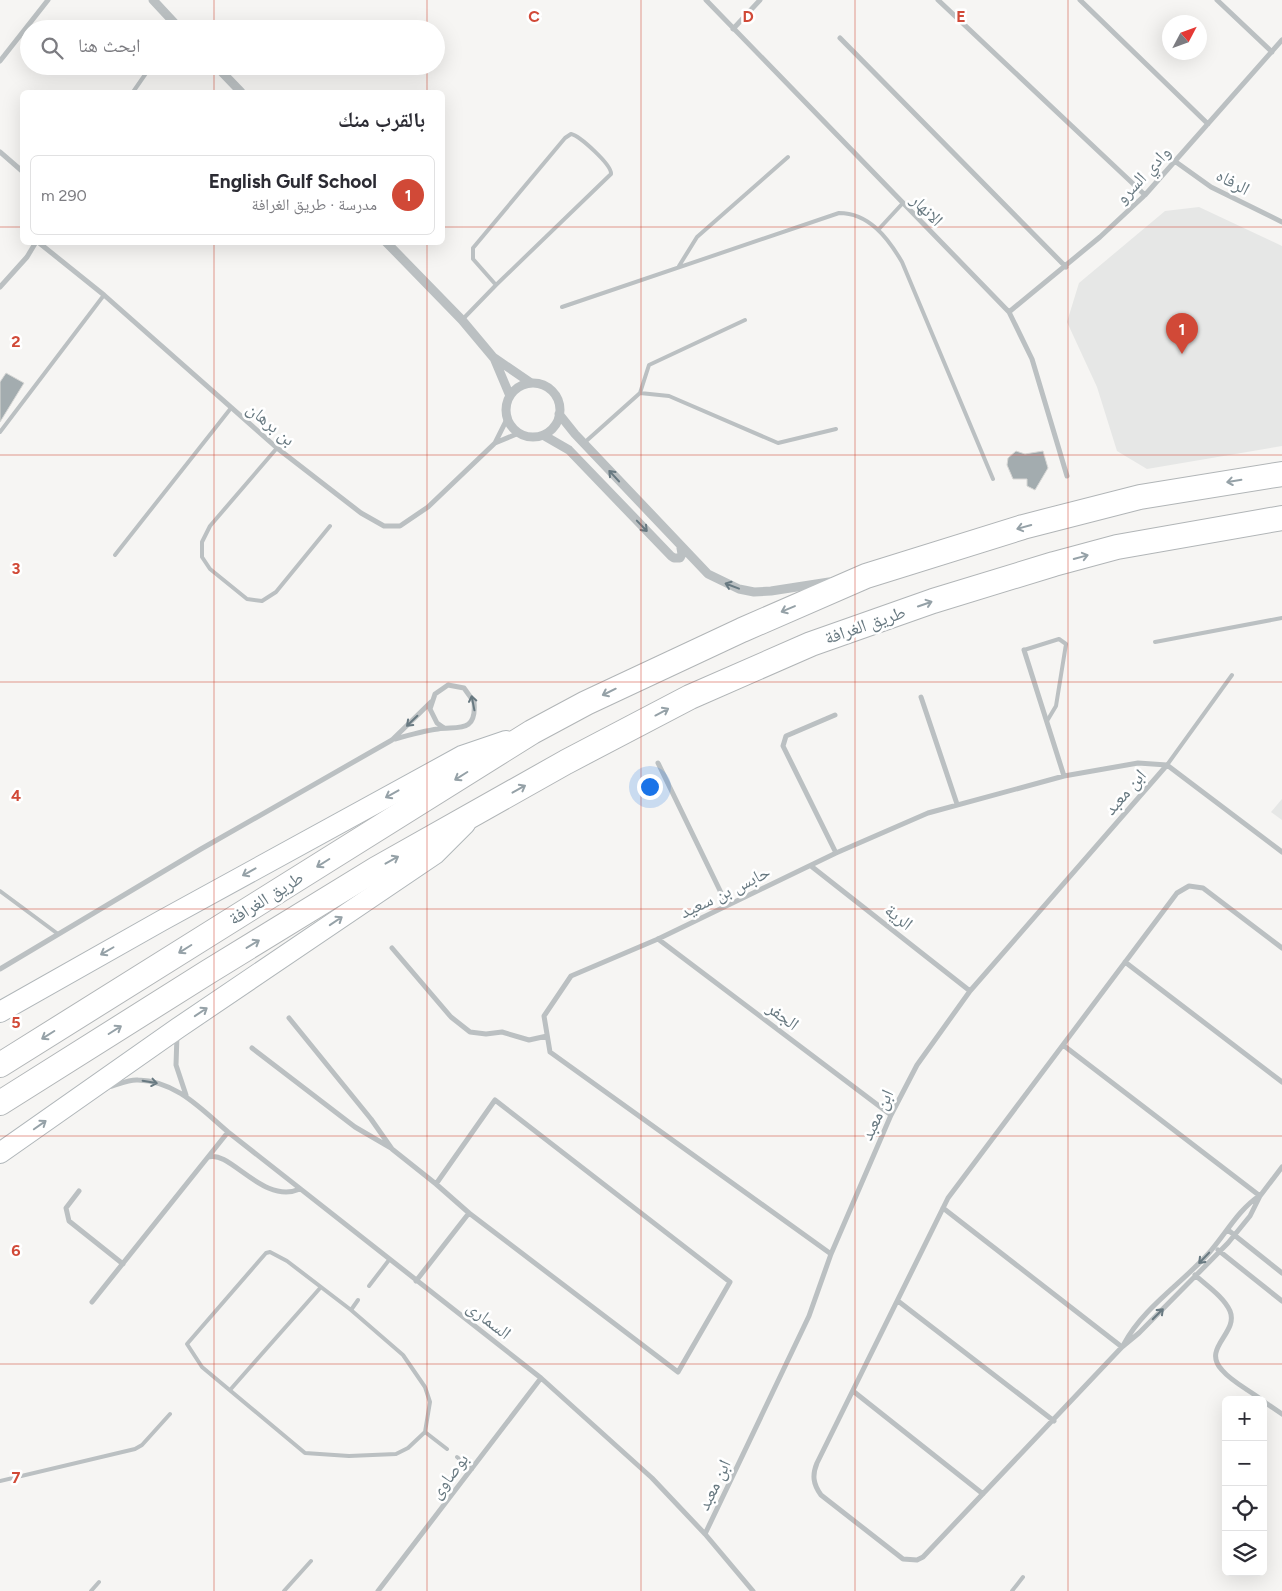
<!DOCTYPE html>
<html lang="ar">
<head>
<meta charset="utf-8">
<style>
  body { margin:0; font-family:Figtree,"Noto Naskh Arabic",sans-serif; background:#f7f7f7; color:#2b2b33; direction:rtl }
  .controls { position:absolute; right:15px; bottom:15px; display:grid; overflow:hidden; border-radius:8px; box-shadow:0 5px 20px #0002 }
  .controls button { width:45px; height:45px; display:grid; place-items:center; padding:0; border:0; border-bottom:1px solid #e1e1e2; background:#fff; color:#2b2b33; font:25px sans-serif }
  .compass { position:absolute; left:1162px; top:15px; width:45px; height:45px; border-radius:50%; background:#fff; box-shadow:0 5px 20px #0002; rotate:49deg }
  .you { position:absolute; left:649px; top:786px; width:18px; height:18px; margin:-12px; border:4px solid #fff; border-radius:50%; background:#1a73e8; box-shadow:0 0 0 8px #1a73e833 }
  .badge { display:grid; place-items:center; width:32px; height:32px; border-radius:50%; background:#d14937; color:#fff; font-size:16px; font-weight:700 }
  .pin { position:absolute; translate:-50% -41px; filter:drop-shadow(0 1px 2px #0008) }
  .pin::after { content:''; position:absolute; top:26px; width:18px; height:15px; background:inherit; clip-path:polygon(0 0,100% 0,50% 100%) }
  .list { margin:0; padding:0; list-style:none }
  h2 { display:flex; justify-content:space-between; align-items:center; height:65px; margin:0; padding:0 20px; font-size:21px }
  h2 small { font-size:16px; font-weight:400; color:#7c7c81 }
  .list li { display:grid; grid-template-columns:32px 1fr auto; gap:15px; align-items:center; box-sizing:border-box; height:80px; margin:0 10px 10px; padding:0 10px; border:1px solid #e1e1e2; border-radius:8px }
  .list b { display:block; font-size:19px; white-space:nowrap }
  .list p { margin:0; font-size:16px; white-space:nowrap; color:#7c7c81 }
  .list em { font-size:16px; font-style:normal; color:#7c7c81 }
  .icon { flex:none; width:28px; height:28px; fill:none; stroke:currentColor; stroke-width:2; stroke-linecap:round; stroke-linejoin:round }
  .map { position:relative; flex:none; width:1282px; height:1591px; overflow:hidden; direction:ltr }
  .search { position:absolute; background:#fff; box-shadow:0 5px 20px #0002; left:20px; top:20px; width:425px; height:55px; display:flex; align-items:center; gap:12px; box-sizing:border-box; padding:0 18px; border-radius:28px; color:#7c7c81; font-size:19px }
  .panel { position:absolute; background:#fff; box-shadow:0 5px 20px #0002; left:20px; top:90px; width:425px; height:155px; border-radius:8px; direction:rtl }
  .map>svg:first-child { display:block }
  .built { fill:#e6e7e6 }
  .building { fill:#a3acaf; stroke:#d7d7d5 }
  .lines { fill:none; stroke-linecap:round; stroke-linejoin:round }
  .secondary-casing { stroke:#b0b6b9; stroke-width:22 }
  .trunk-casing { stroke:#b1b5b7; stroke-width:26 }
  .service { stroke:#bbc0c2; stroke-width:4 }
  .minor { stroke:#bbc0c2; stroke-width:5 }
  .tertiary { stroke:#bbc0c2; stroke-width:9 }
  .secondary { stroke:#fff; stroke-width:20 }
  .trunk { stroke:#fff; stroke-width:24 }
  .oneway { stroke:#687981 }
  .oneway2 { stroke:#95a1a7 }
  .grid { fill:none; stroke:#d14937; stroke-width:1; stroke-opacity:0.55 }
  .labels { text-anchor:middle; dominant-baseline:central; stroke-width:5; stroke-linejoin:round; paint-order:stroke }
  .street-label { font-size:18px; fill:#687981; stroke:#fff }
  .grid-label { font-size:16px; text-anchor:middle; font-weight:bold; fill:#d14937; stroke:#fff; stroke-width:5; stroke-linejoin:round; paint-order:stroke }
</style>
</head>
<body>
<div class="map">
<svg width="1282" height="1591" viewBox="0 0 1282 1591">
  <rect width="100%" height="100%" fill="#f6f5f3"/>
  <path class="built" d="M1199,207L1282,246V446L1147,469L1117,451L1097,387L1067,322L1079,283L1165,211Z
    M1282,799V820L1271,812Z"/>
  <path class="building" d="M6,373L24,383L0,422V382Z
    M1016,451L1025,454L1043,451L1048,468L1035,490L1027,486V479H1013L1007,465L1008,458Z"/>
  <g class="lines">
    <g class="secondary-casing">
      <path id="secondary" d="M0,1012L161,921L462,756L506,741
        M0,1153L178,1028L435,854L465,824"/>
    </g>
    <g class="trunk-casing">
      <path id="trunk" d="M0,1065L532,732L586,703L742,630L866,576L1023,527L1140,497L1282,474
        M0,1103L208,972L376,869L566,762L690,697L811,644L933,601L1054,564L1117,547L1282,518"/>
    </g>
    <path class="service" d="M133,92L151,66
      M571,134C580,136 612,165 611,174L496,285L473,259V248L565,138Z
      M878,230L902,204
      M679,266L697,237L788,157
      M562,307L839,213C869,213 888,238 902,262L993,479
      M462,320L496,285
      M640,393L669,396L778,443L836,429
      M0,432L104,295
      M584,443L640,393L649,365L745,320
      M277,448L210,526L202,542V557L210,569L247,599L262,601L276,592L330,526
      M115,555L231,408
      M1155,642L1282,618
      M1024,650L1059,639L1066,644L1056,706L1047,721
      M1167,765L1232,675
      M0,891L58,934
      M270,1252L287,1261L351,1310L403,1355L425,1387L430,1402L425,1432L408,1448L396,1454L349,1456L305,1453L202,1367L187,1344L266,1253Z
      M369,1286L389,1260
      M351,1310L358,1300
      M230,1390L321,1287
      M425,1432L447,1449
      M457,1457L472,1469
      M0,1481L135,1449L142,1445L170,1414
      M91,1591L99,1582
      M284,1591L311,1561
      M1012,1591L1023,1577"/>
    <path class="minor" d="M706,0L1009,312L1032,359L1067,476
      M938,0L1145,195
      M1080,0L1208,124
      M1217,0L1272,52
      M733,29L760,0
      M840,38L1066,267
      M0,61L48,0
      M0,152L22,171
      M1176,162L1211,187L1282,222
      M38,242L104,295L277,448L361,513L384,526H400L428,507L495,443L507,419
      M0,287L27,257L36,242
      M1009,312L1100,237L1145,195L1282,40
      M495,443L519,433
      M1024,650L1064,776
      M921,697L957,804
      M835,715L786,736L783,746L836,853
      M395,739C409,735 423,731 438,729C457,726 477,734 474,702L464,688L448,685L435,694L430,709L437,723L444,728
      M658,763L727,905
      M811,866L970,991
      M658,939L891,1115
      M392,948L451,1017L470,1032L486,1034L502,1032L529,1040L547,1036
      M1282,948L1203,888L1189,886L1177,893L948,1198L817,1463C812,1475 813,1484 821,1495L903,1559L917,1560L923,1557L1122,1347L1139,1333L1228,1243L1250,1216L1260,1196L1282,1167
      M1125,962L1282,1082
      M0,969L201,849L392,740L431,702
      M289,1018L371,1119L392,1149L436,1184
      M177,1035L176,1065L186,1095
      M1063,1045L1260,1196
      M252,1048L355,1127L391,1148
      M108,1087C117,1085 129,1079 138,1080C176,1081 201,1109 228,1132L541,1378L652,1478L705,1534L753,1591
      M209,1157C230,1150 263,1205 300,1189
      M79,1191L66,1208L69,1221L123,1264
      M943,1208L1122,1347
      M1228,1230L1282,1273
      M1218,1250L1282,1301
      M831,1254L550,1052L544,1016L571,976L658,939L836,853L928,813L1064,776L1138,763L1167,765L1282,852
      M1195,1275C1206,1285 1224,1297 1230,1311C1239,1333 1201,1348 1222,1370C1232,1382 1249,1390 1262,1400
      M416,1281L469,1213L678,1372L730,1282L495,1100L436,1184L469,1213
      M898,1301L1054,1421
      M92,1302L228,1132
      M1124,1344C1143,1308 1181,1284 1208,1254C1225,1235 1238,1210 1259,1196
      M853,1391L983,1494
      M1263,1401L1282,1414
      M705,1534L809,1316L831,1254L891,1115L917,1065L970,991L1167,765
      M378,1591L541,1378"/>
    <path class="tertiary" d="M153,0L180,29
      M216,66L241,92
      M386,242L462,320L493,357L531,383
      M494,358L510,396
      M506 410a27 27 0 1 1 54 0a27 27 0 1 1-54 0Z
      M559,414L575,434L708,574L739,589L754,592L771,591L829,582
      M543,435L569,450L671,556L674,558H680L682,554L681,548"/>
    <use href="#secondary" class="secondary"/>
    <use href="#trunk" class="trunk"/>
  </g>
  <defs><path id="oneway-shaft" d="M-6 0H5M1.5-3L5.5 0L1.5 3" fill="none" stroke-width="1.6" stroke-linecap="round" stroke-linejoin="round" transform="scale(1.25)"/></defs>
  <g class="oneway">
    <use href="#oneway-shaft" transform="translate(614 476) rotate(-133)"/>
    <use href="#oneway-shaft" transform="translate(642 526) rotate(46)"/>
    <use href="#oneway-shaft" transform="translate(732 586) rotate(-159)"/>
    <use href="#oneway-shaft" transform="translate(473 703) rotate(-101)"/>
    <use href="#oneway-shaft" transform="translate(412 721) rotate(136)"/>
    <use href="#oneway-shaft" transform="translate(150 1082) rotate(10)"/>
    <use href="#oneway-shaft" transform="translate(1204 1258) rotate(134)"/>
    <use href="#oneway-shaft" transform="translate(1158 1314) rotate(-45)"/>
  </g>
  <g class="oneway2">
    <use href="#oneway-shaft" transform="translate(1234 481) rotate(171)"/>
    <use href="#oneway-shaft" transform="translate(1024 527) rotate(165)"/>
    <use href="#oneway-shaft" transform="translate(1081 557) rotate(-15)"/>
    <use href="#oneway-shaft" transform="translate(925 604) rotate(-19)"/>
    <use href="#oneway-shaft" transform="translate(788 609) rotate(157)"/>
    <use href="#oneway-shaft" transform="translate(609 692) rotate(154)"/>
    <use href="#oneway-shaft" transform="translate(662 712) rotate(-28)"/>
    <use href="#oneway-shaft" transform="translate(461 776) rotate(148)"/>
    <use href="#oneway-shaft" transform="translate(519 789) rotate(-29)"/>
    <use href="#oneway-shaft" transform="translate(392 794) rotate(151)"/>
    <use href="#oneway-shaft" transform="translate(392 860) rotate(-29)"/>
    <use href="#oneway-shaft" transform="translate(323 863) rotate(148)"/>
    <use href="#oneway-shaft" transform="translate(249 872) rotate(151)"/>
    <use href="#oneway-shaft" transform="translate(336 921) rotate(-34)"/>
    <use href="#oneway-shaft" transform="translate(253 944) rotate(-31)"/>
    <use href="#oneway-shaft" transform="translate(185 949) rotate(148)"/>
    <use href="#oneway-shaft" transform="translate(107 951) rotate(150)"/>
    <use href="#oneway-shaft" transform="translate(201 1012) rotate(-34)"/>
    <use href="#oneway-shaft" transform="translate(115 1030) rotate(-32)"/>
    <use href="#oneway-shaft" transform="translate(48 1035) rotate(148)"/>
    <use href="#oneway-shaft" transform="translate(40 1125) rotate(-35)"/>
  </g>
  <path class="grid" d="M214,0V29M427,0V29M641,0V1591M855,0V1591M1068,0V1591M214,66V92M427,66V92M0,227H22M442,227H1282M214,242V1591M427,242V1591M0,455H1282M0,682H1282M0,909H1282M0,1136H1282M0,1364H1282"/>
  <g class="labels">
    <g class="street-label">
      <text transform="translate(1143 175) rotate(-47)">وادي السرو</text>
      <text transform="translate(1233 182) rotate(28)">الرفاه</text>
      <text transform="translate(927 210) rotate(45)">الانهار</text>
      <text transform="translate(271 424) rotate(40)">بن برهان</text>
      <text transform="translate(865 625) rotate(-19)">طريق الغرافة</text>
      <text transform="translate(1125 792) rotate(-49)">ابن معبد</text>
      <text transform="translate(725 892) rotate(-26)">حابس بن سعيد</text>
      <text transform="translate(266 898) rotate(-32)">طريق الغرافة</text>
      <text transform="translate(899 917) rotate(38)">الرية</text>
      <text transform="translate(783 1016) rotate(37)">الجفر</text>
      <text transform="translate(877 1115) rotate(-65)">ابن معبد</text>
      <text transform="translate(489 1320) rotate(38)">السمارى</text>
      <text transform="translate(449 1476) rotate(-53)">بوصاوى</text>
      <text transform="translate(714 1485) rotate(-64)">ابن معبد</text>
    </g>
  </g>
  <g class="grid-label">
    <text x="534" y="22">C</text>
    <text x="748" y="22">D</text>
    <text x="961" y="22">E</text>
    <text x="16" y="347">2</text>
    <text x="16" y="574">3</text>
    <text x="16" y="801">4</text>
    <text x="16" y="1028">5</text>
    <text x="16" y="1256">6</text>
    <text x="16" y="1483">7</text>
  </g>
</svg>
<div class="controls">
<button>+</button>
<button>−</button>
<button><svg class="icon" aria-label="locate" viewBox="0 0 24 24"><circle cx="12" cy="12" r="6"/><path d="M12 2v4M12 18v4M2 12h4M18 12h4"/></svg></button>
<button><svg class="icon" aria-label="layers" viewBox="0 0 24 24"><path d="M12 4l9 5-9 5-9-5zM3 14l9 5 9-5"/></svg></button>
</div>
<svg class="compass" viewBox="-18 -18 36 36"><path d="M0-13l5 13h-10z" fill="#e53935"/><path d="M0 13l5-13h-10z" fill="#7c7c81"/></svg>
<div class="you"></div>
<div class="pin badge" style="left:1182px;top:354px">1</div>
<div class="search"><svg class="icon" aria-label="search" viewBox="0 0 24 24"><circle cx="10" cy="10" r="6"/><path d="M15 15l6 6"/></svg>ابحث هنا</div>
<section class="panel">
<h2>بالقرب منك<small></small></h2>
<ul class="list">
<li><span class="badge">1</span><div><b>English Gulf School</b><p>مدرسة · طريق الغرافة</p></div><em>290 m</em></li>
</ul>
</section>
</div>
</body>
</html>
